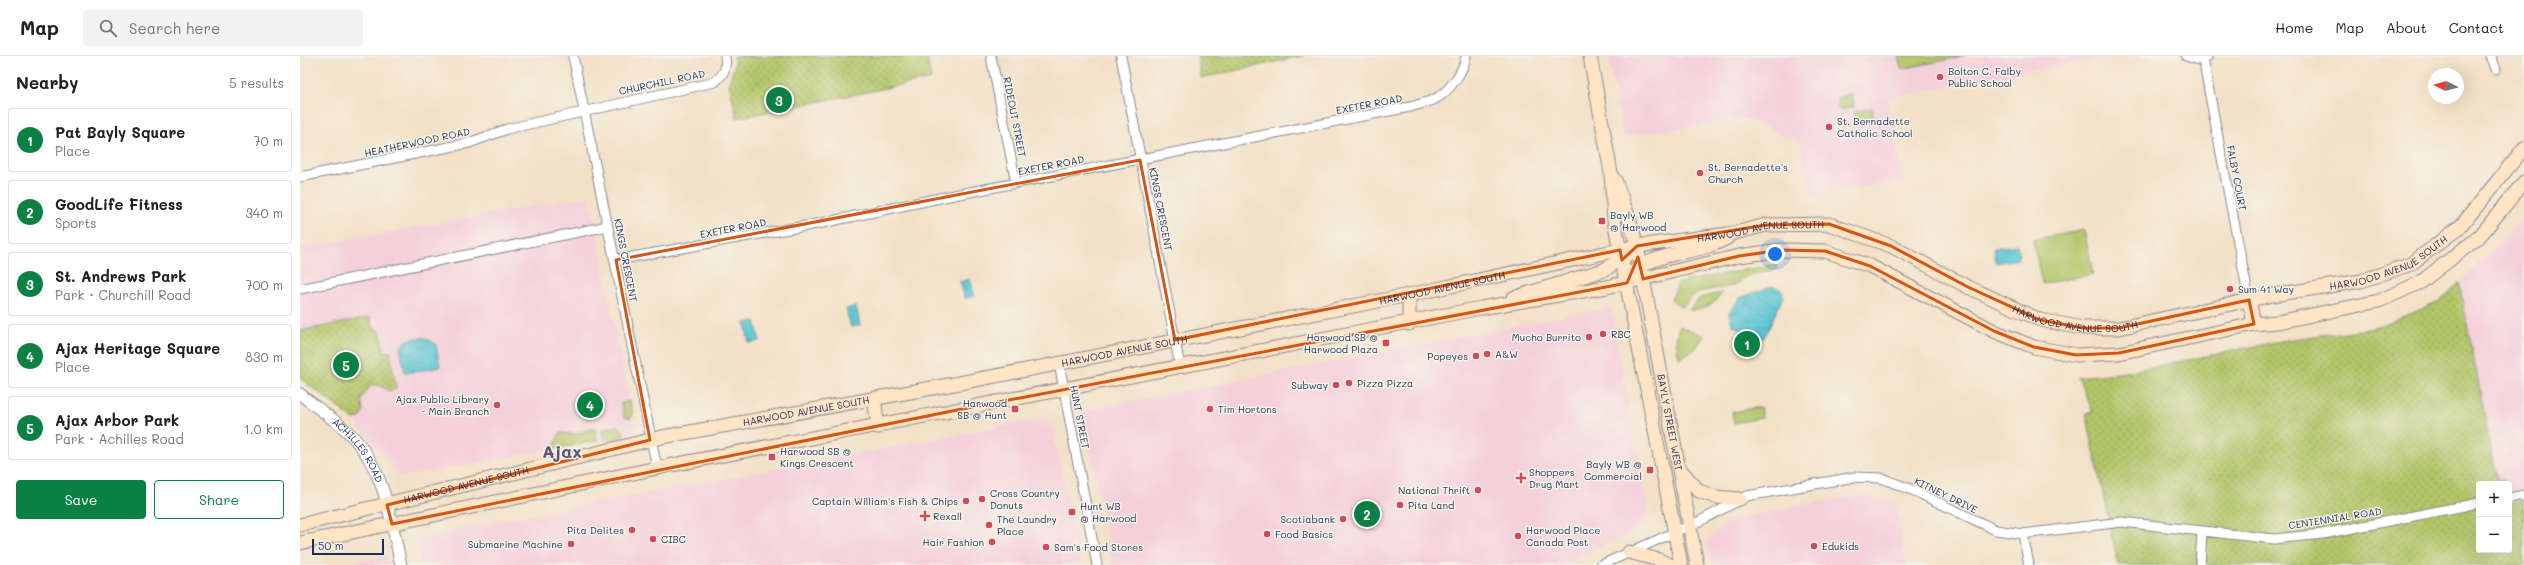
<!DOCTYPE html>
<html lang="en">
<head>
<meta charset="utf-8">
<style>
  body { margin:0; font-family:Mali,sans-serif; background:#f2f2f2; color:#202124 }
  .controls { position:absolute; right:12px; bottom:12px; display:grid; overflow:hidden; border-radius:4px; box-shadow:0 4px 16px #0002 }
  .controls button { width:36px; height:36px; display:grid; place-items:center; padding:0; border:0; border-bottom:1px solid #e0e0e0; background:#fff; color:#202124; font:20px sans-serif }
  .compass { position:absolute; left:2128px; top:12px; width:36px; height:36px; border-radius:50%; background:#fff; box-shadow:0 4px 16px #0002; rotate:276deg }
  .scale { position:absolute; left:12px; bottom:10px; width:72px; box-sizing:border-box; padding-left:4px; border:2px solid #1b2f5e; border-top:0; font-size:11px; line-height:14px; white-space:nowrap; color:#1b2f5e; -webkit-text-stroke:3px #f7f3e8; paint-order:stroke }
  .you { position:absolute; left:1475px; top:198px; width:14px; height:14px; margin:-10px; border:3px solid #fff; border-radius:50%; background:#1a73e8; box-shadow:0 0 0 6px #1a73e833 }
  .badge { display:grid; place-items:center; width:26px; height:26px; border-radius:50%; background:#0b8043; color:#fff; font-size:13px; font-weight:700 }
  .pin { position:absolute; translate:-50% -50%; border:2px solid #fff; box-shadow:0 1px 4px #0006 }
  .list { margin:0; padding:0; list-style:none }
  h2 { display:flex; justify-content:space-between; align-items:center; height:52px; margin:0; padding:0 16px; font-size:17px }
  h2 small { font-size:13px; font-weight:400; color:#757577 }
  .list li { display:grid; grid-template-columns:26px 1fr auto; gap:12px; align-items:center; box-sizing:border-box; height:64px; margin:0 8px 8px; padding:0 8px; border:1px solid #e0e0e0; border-radius:4px }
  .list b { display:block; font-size:15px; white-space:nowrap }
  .list p { margin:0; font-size:13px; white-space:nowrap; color:#757577 }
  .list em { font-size:13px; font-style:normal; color:#757577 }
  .actions { display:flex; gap:8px; padding:12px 16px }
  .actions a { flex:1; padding:9px 0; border:1px solid #0b8043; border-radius:4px; text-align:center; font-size:14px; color:#0b8043 }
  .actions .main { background:#0b8043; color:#fff }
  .icon { flex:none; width:22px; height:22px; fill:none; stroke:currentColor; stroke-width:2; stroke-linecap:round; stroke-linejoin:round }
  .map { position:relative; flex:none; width:2224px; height:509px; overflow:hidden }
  header { display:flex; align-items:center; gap:24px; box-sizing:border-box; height:56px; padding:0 20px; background:#fff; border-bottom:1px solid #e0e0e0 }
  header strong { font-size:19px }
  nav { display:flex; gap:22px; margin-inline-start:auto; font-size:14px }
  .search { width:280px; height:36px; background:#f2f2f2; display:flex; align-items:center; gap:10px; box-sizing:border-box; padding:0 14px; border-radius:4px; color:#757577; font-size:15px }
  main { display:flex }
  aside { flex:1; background:#fff }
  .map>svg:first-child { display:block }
  .built { fill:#f5cfda }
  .grass { fill:#b2c568; stroke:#667a63 }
  .park { fill:url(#park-dots); stroke:#667a63 }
  .water { fill:url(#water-ripples); stroke:#3a7a98 }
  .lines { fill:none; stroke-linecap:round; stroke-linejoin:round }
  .minor-casing { stroke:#878892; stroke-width:11 }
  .tertiary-casing { stroke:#878892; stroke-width:13 }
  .secondary-casing { stroke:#878892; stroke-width:15 }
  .minor { stroke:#fff; stroke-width:9 }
  .tertiary { stroke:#fff; stroke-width:11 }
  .secondary { stroke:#ffe4c6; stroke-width:13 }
  .marked { fill:none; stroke:#d45514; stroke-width:3; stroke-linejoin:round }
  .poi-dot { fill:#d1495b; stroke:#f7f3e8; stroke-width:1.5 }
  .labels { text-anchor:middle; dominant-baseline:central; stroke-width:3; stroke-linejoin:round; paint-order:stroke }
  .poi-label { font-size:10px; fill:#1b2f5e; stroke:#f7f3e8; text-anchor:start }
  .street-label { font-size:10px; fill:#1b2f5e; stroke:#f7f3e8 }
  .town-label { font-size:18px; font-weight:bold; fill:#5e577c; stroke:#f7f3e8 }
</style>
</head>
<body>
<header>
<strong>Map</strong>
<div class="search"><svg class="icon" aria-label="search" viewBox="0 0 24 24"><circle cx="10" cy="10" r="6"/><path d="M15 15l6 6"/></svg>Search here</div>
<nav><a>Home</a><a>Map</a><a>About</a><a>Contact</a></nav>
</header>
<main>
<aside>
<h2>Nearby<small>5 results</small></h2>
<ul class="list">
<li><span class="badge">1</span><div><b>Pat Bayly Square</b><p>Place</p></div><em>70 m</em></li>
<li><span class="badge">2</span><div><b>GoodLife Fitness</b><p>Sports</p></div><em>340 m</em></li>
<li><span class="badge">3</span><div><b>St. Andrews Park</b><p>Park · Churchill Road</p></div><em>700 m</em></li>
<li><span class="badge">4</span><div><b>Ajax Heritage Square</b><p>Place</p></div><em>830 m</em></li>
<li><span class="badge">5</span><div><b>Ajax Arbor Park</b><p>Park · Achilles Road</p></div><em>1.0 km</em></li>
</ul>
<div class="actions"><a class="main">Save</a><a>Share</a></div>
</aside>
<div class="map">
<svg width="2224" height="509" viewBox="0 0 2224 509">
  <defs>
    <pattern id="park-dots" width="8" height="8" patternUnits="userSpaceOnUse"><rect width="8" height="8" fill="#b2c568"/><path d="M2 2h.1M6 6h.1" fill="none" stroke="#90a059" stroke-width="1.8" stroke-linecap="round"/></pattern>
    <pattern id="water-ripples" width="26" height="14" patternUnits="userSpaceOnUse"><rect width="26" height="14" fill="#59c5d2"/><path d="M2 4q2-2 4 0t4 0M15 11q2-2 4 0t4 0" fill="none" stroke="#49a0ae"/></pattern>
  </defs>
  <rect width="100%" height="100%" fill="#f7f3e8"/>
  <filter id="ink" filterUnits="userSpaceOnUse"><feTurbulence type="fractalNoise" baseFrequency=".025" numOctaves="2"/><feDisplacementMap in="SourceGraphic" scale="8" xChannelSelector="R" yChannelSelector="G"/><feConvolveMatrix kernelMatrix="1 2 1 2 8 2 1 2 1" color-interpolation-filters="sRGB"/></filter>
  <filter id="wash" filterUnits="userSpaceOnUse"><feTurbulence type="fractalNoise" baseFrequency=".012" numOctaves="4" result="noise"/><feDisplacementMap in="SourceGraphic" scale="16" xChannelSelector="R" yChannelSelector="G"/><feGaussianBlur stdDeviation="0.9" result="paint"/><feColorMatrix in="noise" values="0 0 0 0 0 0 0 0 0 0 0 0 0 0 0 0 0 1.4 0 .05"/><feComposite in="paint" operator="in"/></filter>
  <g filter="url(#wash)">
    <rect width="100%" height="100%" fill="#f3e1c7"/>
    <path class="built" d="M1308,0H1808L1587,42L1602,124L1510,141L1501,86L1443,62L1323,81Z
      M290,140L335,378L100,421L53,363L0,322V192Z
      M2224,158V432L2209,435V428H2204L2203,423L2197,424L2159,227L2202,185Z
      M1311,251L1349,463L1320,482L1263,509H813L782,355Z
      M745,362L752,371L782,509H121L115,481Z
      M1567,440L1595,446L1606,509H1412L1407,484L1430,464L1516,446Z
      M85,499L92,509H39Z"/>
    <path class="grass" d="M1598,0H1665L1601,13Z
      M1552,38L1554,51L1539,54L1537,42Z
      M1784,174L1793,218L1742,228L1733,184Z
      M1476,208L1477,213L1450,219L1432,230L1402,235L1391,241L1382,251L1371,244L1378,227Z
      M1422,237C1413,249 1404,254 1389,254L1400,242Z
      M1379,270L1404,280L1394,294L1379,302L1376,284Z
      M330,345L333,359L330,363L324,361L321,347Z
      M1460,351L1462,362L1434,367L1432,356Z
      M318,370L324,375L323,380L305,384L303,373Z
      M295,372L297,385L253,393L260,377L275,378Z"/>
    <path class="park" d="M434,0H627L631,23L437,62L429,27L435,8Z
      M897,0H1003L901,22Z
      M1572,52L1575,65L1555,69L1553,56Z
      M2159,227L2197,424L2203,423L2204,428H2179V494H2209V447L2224,443V509H1818L1786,357L1793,356L1778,321L1827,316L1986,284L2074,272L2137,247Z
      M70,261L73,272L80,275L84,295L90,296L96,332L90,335L78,329H71L61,343L63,355L60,362L53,363L0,322V275Z"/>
    <path class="water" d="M1717,189L1719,203L1696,207L1694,192Z
      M670,223L675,240L665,242L660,226Z
      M1473,230L1480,233L1483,237L1482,243L1464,282H1459L1432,269L1429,256L1440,242Z
      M556,250L560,269L551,271L546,253Z
      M455,265L460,285L449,287L445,267Z
      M115,282H125L136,288L140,311L105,317L100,292L106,285Z"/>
  </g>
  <g filter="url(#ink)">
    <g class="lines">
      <g class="minor-casing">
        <path id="minor" d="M273,0L357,412
          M691,0L716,127
          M821,0L880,311
          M1886,0L1899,4L1907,1
          M2191,0L2196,13
          M1903,3L1949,244
          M0,121L169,87L207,73L415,26C424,18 427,12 425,0
          M316,204L522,167L649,140L1110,51C1118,48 1128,47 1135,43C1149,36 1164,15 1166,0
          M0,233L308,170
          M759,307L797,509
          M2209,442L2224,439
          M1723,478L1729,509
          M1301,509L1400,465L1447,440L1555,421L1581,422L1610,433L1696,474L1723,478L1822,466L1974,483L2023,478L2179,447
          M1900,509L1902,476"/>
      </g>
      <g class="tertiary-casing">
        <g id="tertiary">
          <path id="s1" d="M0,338C17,352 36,364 52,380C85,414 91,465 101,509"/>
        </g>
      </g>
      <g class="secondary-casing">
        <g id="secondary">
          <path d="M1290,0L1311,117L1314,164L1381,509"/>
          <path id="s2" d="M1315,124L1329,162L1337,190L1397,509"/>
          <path d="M1333,216C1359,194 1398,199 1427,182"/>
          <path d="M1109,239V268"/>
          <path d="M1213,242L1304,214L1327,199"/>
          <path d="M1949,244L1954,268"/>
          <path d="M574,342L578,371"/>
          <path d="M1378,411L1399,435L1416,441L1440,443"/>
          <path id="s3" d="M0,469L362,381L654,328L1109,239L1337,190L1435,177L1466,169L1529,168L1591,190L1668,231L1740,264L1783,272H1819L1973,239L2061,225L2111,208L2161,170L2224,92"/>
          <path d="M0,487L357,412L1181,252L1307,231L1439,200L1482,194L1525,195L1570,210L1694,275L1734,291L1776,299L1819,297L1954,268L1978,266L2079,245L2121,226L2179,181L2224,126"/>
          <path d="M1329,496L1359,504L1370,509"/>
        </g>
      </g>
      <use href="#minor" class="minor"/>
      <use href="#tertiary" class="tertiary"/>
      <use href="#secondary" class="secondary"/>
    </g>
  </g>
  <path class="marked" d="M840,104L875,284L1320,194L1322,204L1337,190L1466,169L1529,168L1591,190L1668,231L1740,264L1783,272H1819L1949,244L1954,268L1819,297L1776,299L1734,291L1694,275L1570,210L1525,195L1482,194L1439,200L1343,223L1338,201L1327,227L672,351L92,468L87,449L350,384L316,204Z"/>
  <g class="poi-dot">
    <circle cx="1640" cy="21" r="4"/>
    <circle cx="1529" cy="71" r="4"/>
    <circle cx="1400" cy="117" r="4"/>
    <rect x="1298" y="161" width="8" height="8" rx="2"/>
    <circle cx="1930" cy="233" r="4"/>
    <circle cx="1303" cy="278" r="4"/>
    <circle cx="1289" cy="281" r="4"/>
    <rect x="1082" y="283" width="8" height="8" rx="2"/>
    <circle cx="1187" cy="298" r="4"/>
    <circle cx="1176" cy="300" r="4"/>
    <circle cx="1049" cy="327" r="4"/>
    <circle cx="1036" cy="329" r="4"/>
    <circle cx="197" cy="349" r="4"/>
    <rect x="711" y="349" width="8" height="8" rx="2"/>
    <circle cx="910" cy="353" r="4"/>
    <rect x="468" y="397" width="8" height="8" rx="2"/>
    <rect x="1346" y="410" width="8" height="8" rx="2"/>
    <path d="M1219 416h4v4h4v4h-4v4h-4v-4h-4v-4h4z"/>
    <circle cx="1178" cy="434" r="4"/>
    <circle cx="682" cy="443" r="4"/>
    <circle cx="666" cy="445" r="4"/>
    <circle cx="1100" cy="449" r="4"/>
    <rect x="768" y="452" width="8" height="8" rx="2"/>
    <path d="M623 454h4v4h4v4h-4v4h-4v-4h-4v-4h4z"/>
    <circle cx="1043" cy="463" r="4"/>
    <circle cx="689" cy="469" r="4"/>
    <circle cx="332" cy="474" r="4"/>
    <circle cx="967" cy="478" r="4"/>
    <circle cx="1218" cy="480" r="4"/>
    <circle cx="353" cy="483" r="4"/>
    <circle cx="692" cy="486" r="4"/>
    <circle cx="271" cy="488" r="4"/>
    <circle cx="1514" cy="490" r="4"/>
    <circle cx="746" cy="491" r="4"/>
  </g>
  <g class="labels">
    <g class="poi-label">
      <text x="1648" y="15">Bolton C. Falby<tspan x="1648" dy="12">Public School</tspan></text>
      <text x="1537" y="65">St. Bernadette<tspan x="1537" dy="12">Catholic School</tspan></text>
      <text x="1408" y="111">St. Bernadette's<tspan x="1408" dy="12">Church</tspan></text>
      <text x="1310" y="159">Bayly WB<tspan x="1310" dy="12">@ Harwood</tspan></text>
      <text x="1938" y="233">Sum 41 Way</text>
      <text x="1311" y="278">RBC</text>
      <text x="1078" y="281" text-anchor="end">Harwood SB @<tspan x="1078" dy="12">Harwood Plaza</tspan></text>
      <text x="1281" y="281" text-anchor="end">Mucho Burrito</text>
      <text x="1195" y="298">A&amp;W</text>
      <text x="1168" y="300" text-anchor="end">Popeyes</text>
      <text x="1057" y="327">Pizza Pizza</text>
      <text x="1028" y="329" text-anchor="end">Subway</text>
      <text x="189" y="343" text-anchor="end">Ajax Public Library<tspan x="189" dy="12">- Main Branch</tspan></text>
      <text x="707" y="347" text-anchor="end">Harwood<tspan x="707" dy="12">SB @ Hunt</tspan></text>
      <text x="918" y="353">Tim Hortons</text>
      <text x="480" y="395">Harwood SB @<tspan x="480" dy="12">Kings Crescent</tspan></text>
      <text x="1342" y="408" text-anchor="end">Bayly WB @<tspan x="1342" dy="12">Commercial</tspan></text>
      <text x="1229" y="416">Shoppers<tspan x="1229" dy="12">Drug Mart</tspan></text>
      <text x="1170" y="434" text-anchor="end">National Thrift</text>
      <text x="690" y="437">Cross Country<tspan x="690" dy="12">Donuts</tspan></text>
      <text x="658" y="445" text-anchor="end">Captain William's Fish &amp; Chips</text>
      <text x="1108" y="449">Pita Land</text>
      <text x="780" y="450">Hunt WB<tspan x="780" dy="12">@ Harwood</tspan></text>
      <text x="633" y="460">Rexall</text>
      <text x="697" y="463">The Laundry<tspan x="697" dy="12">Place</tspan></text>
      <text x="1035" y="463" text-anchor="end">Scotiabank</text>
      <text x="324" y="474" text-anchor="end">Pita Delites</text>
      <text x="1226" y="474">Harwood Place<tspan x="1226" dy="12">Canada Post</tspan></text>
      <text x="975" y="478">Food Basics</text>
      <text x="361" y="483">CIBC</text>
      <text x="684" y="486" text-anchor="end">Hair Fashion</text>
      <text x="263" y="488" text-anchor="end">Submarine Machine</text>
      <text x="1522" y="490">Edukids</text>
      <text x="754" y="491">Sam's Food Stores</text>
    </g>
    <g class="street-label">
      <text transform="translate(362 26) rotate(-12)">CHURCHILL ROAD</text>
      <text transform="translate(1069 48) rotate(-11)">EXETER ROAD</text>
      <text transform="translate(715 61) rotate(79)">RIDEOUT STREET</text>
      <text transform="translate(117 86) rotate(-12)">HEATHERWOOD ROAD</text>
      <text transform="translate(751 109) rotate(-11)">EXETER ROAD</text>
      <text transform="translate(1937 122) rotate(79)">FALBY COURT</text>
      <text transform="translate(861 153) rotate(79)">KINGS CRESCENT</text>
      <text transform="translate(433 172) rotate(-11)">EXETER ROAD</text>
      <text stroke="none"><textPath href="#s3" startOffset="1491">HARWOOD AVENUE SOUTH</textPath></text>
      <text transform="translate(326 204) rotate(79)">KINGS CRESCENT</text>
      <text stroke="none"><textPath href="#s3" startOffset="2151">HARWOOD AVENUE SOUTH</textPath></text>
      <text stroke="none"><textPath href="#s3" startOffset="1167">HARWOOD AVENUE SOUTH</textPath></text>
      <text stroke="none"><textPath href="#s3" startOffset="1827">HARWOOD AVENUE SOUTH</textPath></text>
      <text stroke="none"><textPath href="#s3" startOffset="843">HARWOOD AVENUE SOUTH</textPath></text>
      <text stroke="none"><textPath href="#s3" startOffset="519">HARWOOD AVENUE SOUTH</textPath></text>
      <text transform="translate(780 361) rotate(79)">HUNT STREET</text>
      <text stroke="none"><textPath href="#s2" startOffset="249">BAYLY STREET WEST</textPath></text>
      <text stroke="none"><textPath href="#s1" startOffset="82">ACHILLES ROAD</textPath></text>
      <text stroke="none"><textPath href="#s3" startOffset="171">HARWOOD AVENUE SOUTH</textPath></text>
      <text transform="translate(1646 439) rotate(26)">KITNEY DRIVE</text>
      <text transform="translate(2035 462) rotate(-9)">CENTENNIAL ROAD</text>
    </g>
    <g class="town-label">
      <text x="262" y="395">Ajax</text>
    </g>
  </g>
</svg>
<div class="controls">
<button>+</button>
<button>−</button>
</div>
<svg class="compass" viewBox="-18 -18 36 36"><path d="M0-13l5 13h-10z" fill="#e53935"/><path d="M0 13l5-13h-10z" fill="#757577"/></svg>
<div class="scale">50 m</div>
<div class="you"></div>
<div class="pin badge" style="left:1447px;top:288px">1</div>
<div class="pin badge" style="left:1067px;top:458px">2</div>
<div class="pin badge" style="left:479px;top:44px">3</div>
<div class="pin badge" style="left:290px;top:349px">4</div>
<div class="pin badge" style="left:46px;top:309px">5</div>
</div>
</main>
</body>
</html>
